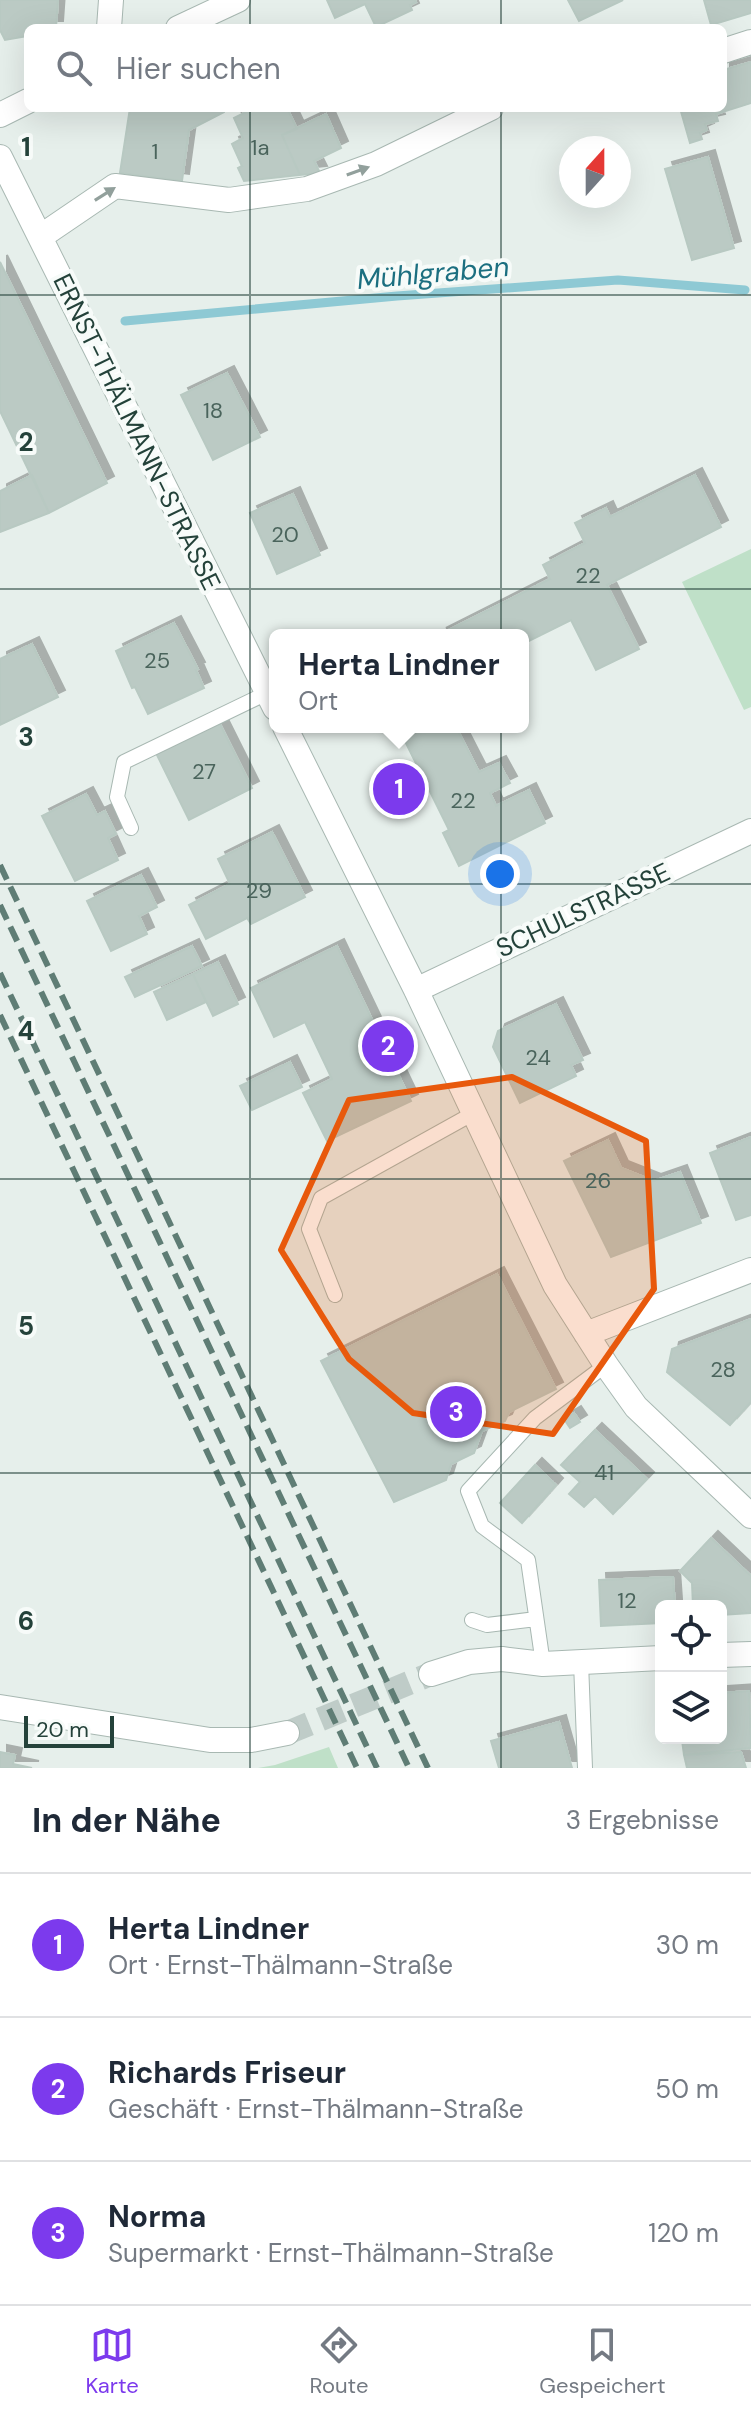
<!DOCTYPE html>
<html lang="de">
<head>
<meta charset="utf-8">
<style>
  body { margin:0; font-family:"DM Sans",sans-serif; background:#f2f2f3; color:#1f2937 }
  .controls { position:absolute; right:24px; bottom:24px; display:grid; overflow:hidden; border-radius:12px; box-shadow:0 8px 32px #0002 }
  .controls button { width:72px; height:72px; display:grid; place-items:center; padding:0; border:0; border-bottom:2px solid #e0e1e3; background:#fff; color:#1f2937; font:40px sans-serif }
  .compass { position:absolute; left:559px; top:136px; width:72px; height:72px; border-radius:50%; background:#fff; box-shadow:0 8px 32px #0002; rotate:21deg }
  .scale { position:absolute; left:24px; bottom:20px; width:90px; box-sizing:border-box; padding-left:8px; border:4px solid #24423a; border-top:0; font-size:22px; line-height:28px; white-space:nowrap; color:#24423a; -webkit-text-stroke:6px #f7fbf9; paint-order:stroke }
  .you { position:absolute; left:500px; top:874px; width:28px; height:28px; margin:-20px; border:6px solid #fff; border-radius:50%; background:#1a73e8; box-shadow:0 0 0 12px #1a73e833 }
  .badge { display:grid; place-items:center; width:52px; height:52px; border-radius:50%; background:#7c3aed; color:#fff; font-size:26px; font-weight:700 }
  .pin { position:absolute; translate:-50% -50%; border:4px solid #fff; box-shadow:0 2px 8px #0006 }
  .popup { position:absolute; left:269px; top:629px; width:260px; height:104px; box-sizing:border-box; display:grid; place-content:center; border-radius:12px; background:#fff; filter:drop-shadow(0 2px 6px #0005); font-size:26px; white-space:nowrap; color:#747a83 }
  .popup b { font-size:30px; color:#1f2937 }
  .popup::after { content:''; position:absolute; left:50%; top:100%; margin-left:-16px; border:16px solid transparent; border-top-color:#fff }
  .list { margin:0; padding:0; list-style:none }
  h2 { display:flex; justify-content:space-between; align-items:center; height:104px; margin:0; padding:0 32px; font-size:34px }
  h2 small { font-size:26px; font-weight:400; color:#747a83 }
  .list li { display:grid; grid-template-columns:52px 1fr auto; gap:24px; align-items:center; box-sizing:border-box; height:144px; padding:0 32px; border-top:2px solid #e0e1e3 }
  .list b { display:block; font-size:30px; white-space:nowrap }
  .list p { margin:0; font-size:26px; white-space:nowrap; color:#747a83 }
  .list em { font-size:26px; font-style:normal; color:#747a83 }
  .icon { flex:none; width:44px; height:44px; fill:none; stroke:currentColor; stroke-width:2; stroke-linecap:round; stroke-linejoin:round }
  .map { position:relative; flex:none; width:751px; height:1768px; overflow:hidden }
  .search { position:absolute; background:#fff; box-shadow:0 8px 32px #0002; left:24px; right:24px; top:24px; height:88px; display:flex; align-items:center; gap:20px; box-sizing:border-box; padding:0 28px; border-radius:12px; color:#747a83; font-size:30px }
  .sheet { height:536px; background:#fff }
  nav { display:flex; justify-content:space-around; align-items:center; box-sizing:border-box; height:112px; border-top:2px solid #e0e1e3; background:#fff; font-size:22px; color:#747a83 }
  nav a { display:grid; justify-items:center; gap:4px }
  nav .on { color:#7c3aed }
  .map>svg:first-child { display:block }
  .green { fill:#bfe0c8 }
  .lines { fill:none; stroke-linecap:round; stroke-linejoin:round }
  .stream { stroke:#8ec9d4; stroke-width:9 }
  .building { fill:#bbcac4; stroke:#b8c9c2; stroke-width:2; filter:url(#shadow) }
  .street-tunnel { stroke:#bfccc8; stroke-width:24; stroke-dasharray:24 12; stroke-linecap:butt }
  .lane-casing { stroke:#a8b8b2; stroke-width:16 }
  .street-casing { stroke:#a8b8b2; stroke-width:26 }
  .lane { stroke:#fff; stroke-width:14 }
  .street { stroke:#fff; stroke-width:24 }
  .rail { stroke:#5f7d75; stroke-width:6; stroke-dasharray:16 8; stroke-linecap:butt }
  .oneway { fill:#92a09c }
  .marked { fill:#e8590c; fill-opacity:0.2; stroke:#e8590c; stroke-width:6; stroke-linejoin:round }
  .grid { fill:none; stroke:#24423a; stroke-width:2; stroke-opacity:0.55 }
  .labels { text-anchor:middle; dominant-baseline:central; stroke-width:8; stroke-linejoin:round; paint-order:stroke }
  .number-label { font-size:22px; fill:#4a645c }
  .street-label { font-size:26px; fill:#24423a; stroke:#f7fbf9 }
  .water-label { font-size:28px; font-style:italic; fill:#1c6f80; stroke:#f7fbf9 }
  .grid-label { font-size:26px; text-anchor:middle; font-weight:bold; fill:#24423a; stroke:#f7fbf9; stroke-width:8; stroke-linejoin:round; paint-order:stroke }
</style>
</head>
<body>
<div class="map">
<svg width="751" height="1768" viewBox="0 0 751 1768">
  <defs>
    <filter id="shadow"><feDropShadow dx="7" dy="-7" stdDeviation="0" flood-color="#0004"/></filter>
  </defs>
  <rect width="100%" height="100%" fill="#e6efeb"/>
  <path class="green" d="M751,549V707L744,710L682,582Z
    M329,1747L338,1768H258L275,1765Z"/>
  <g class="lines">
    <path class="stream" d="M125,321L397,296L618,280L745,290"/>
  </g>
  <path class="building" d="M0,0H58L56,28H28V36L5,40L0,30Z
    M327,0H415L416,2L410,5L412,10L376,27L365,4L335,18Z
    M568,0H623L579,21Z
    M704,0H751V13L711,25Z
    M751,62V103L716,114L718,121L705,124L707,130L700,133L702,139L690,143L680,108H723V70Z
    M130,108H225L224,112L189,130L182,181L120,173Z
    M254,108H287L297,129L282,135L300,175L244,181L238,168L242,166L232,144L243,138L234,118Z
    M326,114L341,148L314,161L320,173L300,175L282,135Z
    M708,157L734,248L692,260L665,169Z
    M0,262L107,483L49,513L0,411Z
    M227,373L260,437L213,460L181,395Z
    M32,475L49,513L0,532V491Z
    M695,475L721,527L607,585L639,649L596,670L571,620L523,644V635H439L550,579L543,565L585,543L575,523L606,508L610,517Z
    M293,494L320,555L277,574L250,513Z
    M174,623L198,669L196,670L204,688L148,714L135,687L132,688L116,651Z
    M32,644L58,697L0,725V659Z
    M219,722L252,788L189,820L156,753Z
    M398,727H456L479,772L499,763L510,783L490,793L496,806L529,790L545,823L459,866L443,833L449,830Z
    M86,794L97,815L105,811L116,834L108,838L118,860L75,881L42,816Z
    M272,832L305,897L251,924L247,918L206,939L189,905L230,884L218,859Z
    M141,875L157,907L139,916L147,934L111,951L87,901Z
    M192,946L202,966L135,997L125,977Z
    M337,946L411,1101L327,1141L303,1093L332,1079L305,1022L274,1037L251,988Z
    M218,962L238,1004L213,1016L193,974Z
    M193,974L206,1002L167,1020L154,992Z
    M556,1004L583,1060L571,1065L576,1076L520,1103L493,1047L498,1031Z
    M290,1062L302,1087L252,1110L240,1086Z
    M751,1137V1215L736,1220L710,1153Z
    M608,1140L621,1168L654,1181L680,1172L701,1223L611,1257L564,1161Z
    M497,1274L556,1389L509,1412L505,1421L482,1431L474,1453L451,1464L446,1480L394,1502L321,1361Z
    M751,1319V1402L730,1425L667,1372L672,1349Z
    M574,1413L580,1422L570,1428L564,1419Z
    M595,1430L647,1479L613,1514L595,1496L584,1507L569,1494L580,1482L561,1465Z
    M535,1465L556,1485L522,1523L500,1503Z
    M711,1538L751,1576V1613L721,1615V1606H693L692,1583L680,1571Z
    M673,1577L675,1606H661V1623L601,1626L599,1580Z
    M749,1691L751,1748L684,1755L682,1740L677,1738H721V1693Z
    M559,1722L572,1768H499L491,1741Z
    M0,1752L15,1755L13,1764L32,1768H0Z
    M741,1752L746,1768H687L684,1755Z"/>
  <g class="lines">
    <path class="street-tunnel" d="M287,1733L431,1674"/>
    <g class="lane-casing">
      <path id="lane" d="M131,828L117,797L124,762L267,693
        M335,1295L309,1229L321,1198L474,1113
        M472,1620L487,1625L536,1619
        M581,1662L585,1768
        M543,1664L528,1560L482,1526L468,1491L535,1418L606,1365"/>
    </g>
    <g class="street-casing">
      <path id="street" d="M109,28L111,0
        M178,28L238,0
        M723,51L751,42
        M0,115L28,101
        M0,157L275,708
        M40,237L115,186L229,200L307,189L376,164L491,108
        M285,727L416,990L555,1285L606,1365L636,1407L751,1516
        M416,990L751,831
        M586,1334L751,1270
        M721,1655L751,1654
        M431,1674L469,1662L502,1659L543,1664L661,1658
        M0,1707L210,1740H251L287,1733"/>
    </g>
    <use href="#lane" class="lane"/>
    <use href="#street" class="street"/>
    <path class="rail" d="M0,865L428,1768
      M0,905L409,1768
      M0,973L377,1768
      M0,1015L357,1768"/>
  </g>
  <defs><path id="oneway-solid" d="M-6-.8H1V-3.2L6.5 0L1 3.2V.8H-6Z" transform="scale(2)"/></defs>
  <g class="oneway">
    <use href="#oneway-solid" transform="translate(358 171) rotate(-20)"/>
    <use href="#oneway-solid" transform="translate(105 194) rotate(-32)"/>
  </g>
  <path class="marked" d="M512,1077L646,1141L654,1289L553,1434L413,1413L349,1359L281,1250L349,1100Z"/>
  <path class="grid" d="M250,0V28M501,0V28M250,108V1768M501,108V1768M0,295H751M0,589H751M0,884H751M0,1179H751M0,1473H751"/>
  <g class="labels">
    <g class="number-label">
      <text x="260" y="147">1a</text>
      <text x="155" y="151">1</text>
      <text x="213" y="410">18</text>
      <text x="285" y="534">20</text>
      <text x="588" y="575">22</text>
      <text x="157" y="660">25</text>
      <text x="204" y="771">27</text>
      <text x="463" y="800">22</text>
      <text x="259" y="890">29</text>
      <text x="538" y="1057">24</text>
      <text x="598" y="1180">26</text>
      <text x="723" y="1369">28</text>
      <text x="604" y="1472">41</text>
      <text x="627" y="1600">12</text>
    </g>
    <g class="street-label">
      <text transform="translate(137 432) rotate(64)">ERNST-THÄLMANN-STRASSE</text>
      <text transform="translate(583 910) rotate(-25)">SCHULSTRASSE</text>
    </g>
    <g class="water-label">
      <text transform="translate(433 273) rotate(-5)">Mühlgraben</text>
    </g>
  </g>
  <g class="grid-label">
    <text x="26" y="156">1</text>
    <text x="26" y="451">2</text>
    <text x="26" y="746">3</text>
    <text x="26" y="1040">4</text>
    <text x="26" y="1335">5</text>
    <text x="26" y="1630">6</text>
  </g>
</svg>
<div class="controls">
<button><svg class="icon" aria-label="locate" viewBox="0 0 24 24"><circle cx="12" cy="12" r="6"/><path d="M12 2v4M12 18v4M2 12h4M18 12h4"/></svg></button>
<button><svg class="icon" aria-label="layers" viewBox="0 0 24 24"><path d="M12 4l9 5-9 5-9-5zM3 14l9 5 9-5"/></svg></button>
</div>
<svg class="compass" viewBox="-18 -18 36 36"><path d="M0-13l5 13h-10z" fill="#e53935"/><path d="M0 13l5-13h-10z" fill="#747a83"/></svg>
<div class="scale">20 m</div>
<div class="you"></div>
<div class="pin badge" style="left:399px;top:789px">1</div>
<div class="popup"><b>Herta Lindner</b>Ort</div>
<div class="pin badge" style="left:388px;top:1046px">2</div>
<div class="pin badge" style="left:456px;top:1412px">3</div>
<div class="search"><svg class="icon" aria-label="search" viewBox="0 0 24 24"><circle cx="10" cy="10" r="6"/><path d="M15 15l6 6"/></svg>Hier suchen</div>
</div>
<section class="sheet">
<h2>In der Nähe<small>3 Ergebnisse</small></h2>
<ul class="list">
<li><span class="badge">1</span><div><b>Herta Lindner</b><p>Ort · Ernst-Thälmann-Straße</p></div><em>30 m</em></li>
<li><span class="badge">2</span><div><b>Richards Friseur</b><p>Geschäft · Ernst-Thälmann-Straße</p></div><em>50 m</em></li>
<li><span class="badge">3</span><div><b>Norma</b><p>Supermarkt · Ernst-Thälmann-Straße</p></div><em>120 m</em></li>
</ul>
</section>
<nav>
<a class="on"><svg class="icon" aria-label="map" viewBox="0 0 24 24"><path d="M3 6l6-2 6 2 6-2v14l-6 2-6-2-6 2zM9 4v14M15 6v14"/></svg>Karte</a>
<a><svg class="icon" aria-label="directions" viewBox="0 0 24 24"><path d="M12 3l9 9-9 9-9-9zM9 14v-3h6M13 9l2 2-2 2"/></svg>Route</a>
<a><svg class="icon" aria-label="saved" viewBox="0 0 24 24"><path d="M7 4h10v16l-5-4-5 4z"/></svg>Gespeichert</a>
</nav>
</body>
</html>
